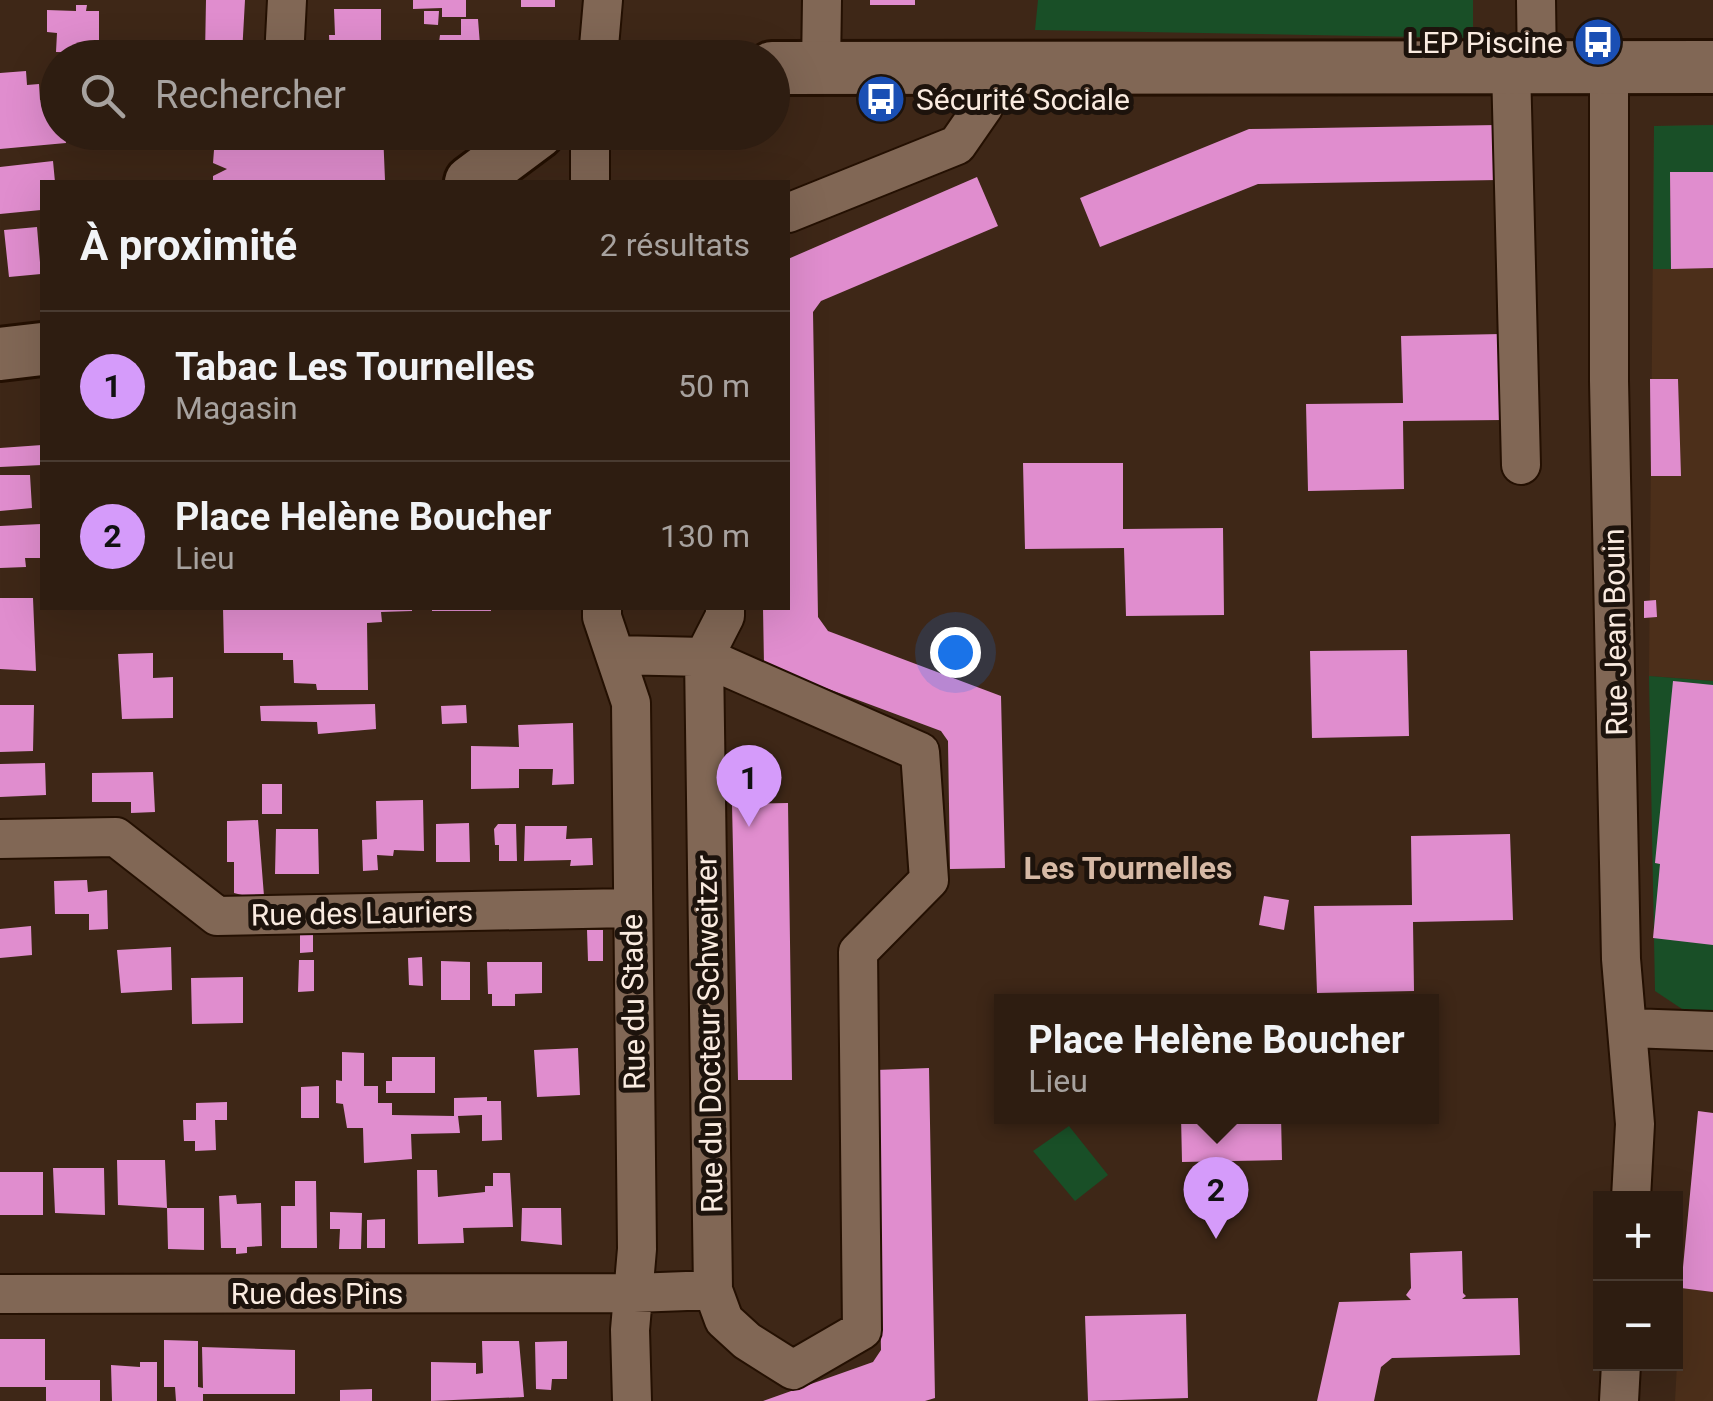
<!DOCTYPE html>
<html lang="fr">
<head>
<meta charset="utf-8">
<style>
  body { margin:0; font-family:Roboto,sans-serif; background:#3a2a1f; color:#f1f3f6 }
  .controls { position:absolute; right:30px; bottom:30px; display:grid; overflow:hidden; border-radius:0px; box-shadow:0 10px 40px #0002 }
  .controls button { width:90px; height:90px; display:grid; place-items:center; padding:0; border:0; border-bottom:2px solid #493b31; background:#2e1d11; color:#f1f3f6; font:50px sans-serif }
  .you { position:absolute; left:955px; top:652px; width:35px; height:35px; margin:-25px; border:8px solid #fff; border-radius:50%; background:#1a73e8; box-shadow:0 0 0 15px #1a73e833 }
  .badge { display:grid; place-items:center; width:65px; height:65px; border-radius:50%; background:#d59bfa; color:#111; font-size:32px; font-weight:700 }
  .pin { position:absolute; translate:-50% -82px; filter:drop-shadow(0 2px 5px #0008) }
  .pin::after { content:''; position:absolute; top:52px; width:35px; height:30px; background:inherit; clip-path:polygon(0 0,100% 0,50% 100%) }
  .popup { position:absolute; left:994px; top:994px; width:445px; height:130px; box-sizing:border-box; display:grid; place-content:center; border-radius:0px; background:#2e1d11; filter:drop-shadow(0 2px 8px #0005); font-size:32px; white-space:nowrap; color:#a7a29f }
  .popup b { font-size:38px; color:#f1f3f6 }
  .popup::after { content:''; position:absolute; left:50%; top:100%; margin-left:-20px; border:20px solid transparent; border-top-color:#2e1d11 }
  .list { margin:0; padding:0; list-style:none }
  h2 { display:flex; justify-content:space-between; align-items:center; height:130px; margin:0; padding:0 40px; font-size:42px }
  h2 small { font-size:32px; font-weight:400; color:#a7a29f }
  .list li { display:grid; grid-template-columns:65px 1fr auto; gap:30px; align-items:center; box-sizing:border-box; height:150px; padding:0 40px; border-top:2px solid #493b31 }
  .list b { display:block; font-size:38px; white-space:nowrap }
  .list p { margin:0; font-size:32px; white-space:nowrap; color:#a7a29f }
  .list em { font-size:32px; font-style:normal; color:#a7a29f }
  .icon { flex:none; width:55px; height:55px; fill:none; stroke:currentColor; stroke-width:2; stroke-linecap:round; stroke-linejoin:round }
  .map { position:relative; flex:none; width:1713px; height:1401px; overflow:hidden }
  .search { position:absolute; background:#2e1d11; box-shadow:0 10px 40px #0002; left:40px; top:40px; width:750px; height:110px; display:flex; align-items:center; gap:25px; box-sizing:border-box; padding:0 35px; border-radius:55px; color:#a7a29f; font-size:38px }
  .panel { position:absolute; background:#2e1d11; box-shadow:0 10px 40px #0002; left:40px; top:180px; width:750px; height:430px; border-radius:0px }
  .map>svg:first-child { display:block }
  .built { fill:#4c2f1a }
  .green { fill:#194f27 }
  .building { fill:#e08dce }
  .lines { fill:none; stroke-linecap:round; stroke-linejoin:round }
  .street-casing { stroke:#241002; stroke-width:42 }
  .secondary-casing { stroke:#241002; stroke-width:58 }
  .street { stroke:#816755; stroke-width:38 }
  .secondary { stroke:#816755; stroke-width:52 }
  .labels { text-anchor:middle; dominant-baseline:central; stroke-width:10; stroke-linejoin:round; paint-order:stroke }
  .poi-label { font-size:30px; fill:#faebe0; stroke:#1d130c; text-anchor:end }
  .street-label { font-size:30px; fill:#faebe0; stroke:#1d130c }
  .neighbourhood-label { font-size:32px; font-weight:bold; fill:#d6b9a5; stroke:#1d130c }
</style>
</head>
<body>
<div class="map">
<svg width="1713" height="1401" viewBox="0 0 1713 1401">
  <rect width="100%" height="100%" fill="#3e2717"/>
  <path class="built" d="M1713,125V681L1649,676L1654,126Z
    M1698,1111L1713,1113V1401H1675L1681,1288Z"/>
  <path class="green" d="M1038,0H1473V38L1035,30Z
    M1713,125V172L1670,173L1671,269H1653L1654,126Z
    M1649,676L1713,681V1013L1682,1009L1655,991Z
    M1069,1126L1108,1175L1075,1201L1033,1151Z"/>
  <path class="building" d="M206,0H245L242,54H205Z
    M413,0H466V17H442V8L413,9Z
    M521,0H555V7H521Z
    M870,0H915V5H870Z
    M76,5H87L86,11H99V53L56,52L57,33L47,32V10L76,11Z
    M334,9H381V58L330,57L329,35H335Z
    M424,11H439L438,25L424,24Z
    M461,19H478L481,58H437L440,35H461Z
    M26,71L27,85L39,84L40,100L58,98V132H65L66,143L0,149V73Z
    M1497,125L1498,180L1258,184L1100,247L1080,198L1249,129Z
    M249,132H383L385,180L382,182H213V176L227,169L213,163L214,150L225,142L239,143Z
    M53,161L55,182H42L41,210L0,214V167Z
    M1670,172H1713V268L1671,269Z
    M977,177L998,226L821,301L813,312L818,617L828,631L1001,696L1005,868L950,869L948,741L941,731L764,665L763,608H788V259Z
    M37,227L41,274L9,277L4,230Z
    M1501,334L1503,420L1403,421L1404,489L1308,491L1306,404L1403,403L1401,336Z
    M1650,379H1678L1681,476H1651Z
    M42,445V465L0,467V448Z
    M1023,463H1123V529L1223,528L1224,615L1126,616L1124,548L1025,549Z
    M0,475H30L32,508L0,511Z
    M41,524L42,558H25L26,567L0,568V526Z
    M0,598H33L36,671L0,669Z
    M1656,600L1657,617L1644,618V601Z
    M223,608H412V611L381,612L382,622L367,623L368,690H317L316,684L294,683L293,660H283V653H224Z
    M432,608H491V611H432Z
    M1407,650L1409,736L1312,738L1310,651Z
    M153,653V678L173,677V718L122,719L118,654Z
    M1673,681L1713,685V945L1653,938L1660,864L1655,863Z
    M375,704L376,729L318,734L317,722L261,721L260,706Z
    M0,705H34L33,751L0,752Z
    M466,705L467,723L442,724L441,706Z
    M573,723L574,784L552,785L553,769H519V788L471,789V746L519,747L518,725Z
    M45,763L46,795L0,797V764Z
    M153,772L155,812L131,813V802H92V773Z
    M262,784H282V814H262Z
    M423,800L424,851L394,850L393,856L377,855L378,870L363,871L362,840L377,839L376,801Z
    M788,803L792,1080H738L732,804Z
    M258,820L264,896H246L234,893V862H227V821Z
    M469,823L470,862H436V824Z
    M498,824H516L517,861H499V845H495L494,829Z
    M525,826H567L566,839L592,838L593,865L570,866L571,860L524,861Z
    M276,829H318L319,874H275Z
    M1510,834L1513,920L1413,922L1414,991L1317,993L1314,906L1412,905L1411,836Z
    M87,880L88,892L107,890L108,929L89,930V914H55L54,881Z
    M1264,896L1289,900L1284,930L1259,925Z
    M31,926L32,955L0,958V929Z
    M300,930H313V952L300,953Z
    M587,930H603V961H588Z
    M171,947L172,990L121,993L117,950Z
    M422,957L423,986L409,985L408,958Z
    M299,960H314V991L298,992Z
    M441,961L470,962V1000H441Z
    M487,962H542V993L515,994V1006H492V994H488Z
    M243,977V1023L192,1024L191,978Z
    M578,1048L580,1095L537,1097L534,1050Z
    M342,1052L364,1053V1086H378V1103H392V1115L454,1116V1098L487,1097V1101H501L502,1140L482,1141V1115L458,1116L460,1133L411,1134L412,1159L364,1163L363,1128H347L343,1104L336,1103V1080L342,1081Z
    M392,1057H435V1093H386V1081H392Z
    M929,1068L935,1398L925,1401H763L873,1362L881,1350L876,1070Z
    M319,1086V1118H301V1087Z
    M227,1102V1120H215L216,1150L195,1151V1141H184L183,1120H196V1103Z
    M1698,1111L1713,1113V1292L1681,1288Z
    M1181,1116H1281L1282,1160L1182,1162Z
    M117,1160H165L167,1208L118,1205Z
    M53,1168H104L105,1215L55,1213Z
    M417,1170H437L438,1197L485,1192V1186H493V1173H510L513,1227L463,1228L464,1243L418,1244Z
    M0,1172H43V1215H0Z
    M295,1181H316L317,1248H281V1206H295Z
    M236,1195L237,1204L261,1203L262,1246L247,1247V1253L236,1254V1248H221L219,1196Z
    M167,1208H204V1250L168,1249Z
    M522,1208H561L562,1245L521,1241Z
    M330,1212L362,1213L361,1249H339L340,1229H330Z
    M385,1219V1248H367V1220Z
    M1462,1251L1463,1293L1466,1296L1462,1299L1518,1298L1520,1355L1392,1358L1381,1367L1374,1401H1317L1339,1302L1411,1300L1406,1295L1411,1288L1410,1253Z
    M1186,1314L1188,1398L1088,1401L1085,1316Z
    M0,1339H45V1380H100V1401H46V1387H0Z
    M164,1340L198,1341V1387L203,1388L202,1347L295,1350V1394H203V1401H176L175,1387H164Z
    M482,1341H519L524,1397L431,1401V1362L476,1363V1374L483,1373Z
    M567,1341V1379H552L551,1390L536,1389L535,1342Z
    M140,1362H157V1401H112L111,1365L140,1367Z
    M372,1389V1401H340V1390Z"/>
  <g class="lines">
    <g class="street-casing">
      <path id="street" d="M1536,0L1537,66
        M284,58L287,0
        M598,58L603,0
        M1609,66V381L1621,959L1635,1124L1631,1198
        M1511,67L1521,465
        M821,68L822,0
        M590,182V132
        M788,213L957,145L984,106L986,68
        M602,608V617L631,703L637,1249L630,1330L632,1401
        M0,839L116,837L217,916L631,908
        M1629,1028L1713,1031
        M713,1290L724,1320L747,1341L793,1370L862,1330L858,952L929,880L920,752L704,657L725,616V608
        M0,1294L634,1293L713,1290L704,657L615,655
        M1619,1401L1621,1364"/>
    </g>
    <g class="secondary-casing">
      <path id="secondary" d="M772,68L1713,67
        M471,182L538,132
        M0,354L42,349"/>
    </g>
    <use href="#street" class="street"/>
    <use href="#secondary" class="secondary"/>
  </g>
  <defs>
    <g id="bus-disc" transform="scale(2.5)"><circle r="9.5" fill="#1a4fb4" stroke="#1d130c"/><path d="M-5-6H5V4H4V6H2V4H-2V6H-4V4H-5ZM-3.5-4V0h7V-4ZM-3.5 1.2v1.5H-2V1.2ZM2 1.2v1.5H3.5V1.2Z" fill="#fff"/></g>
  </defs>
  <g fill-rule="evenodd">
    <use href="#bus-disc" x="1598" y="42"/>
    <use href="#bus-disc" x="881" y="99"/>
  </g>
  <g class="labels">
    <g class="poi-label">
      <text x="1563" y="42">LEP Piscine</text>
      <text x="916" y="99" text-anchor="start">Sécurité Sociale</text>
    </g>
    <g class="street-label">
      <text transform="translate(1615 632) rotate(-91)">Rue Jean Bouin</text>
      <text transform="translate(362 913) rotate(-1)">Rue des Lauriers</text>
      <text transform="translate(633 1002) rotate(-91)">Rue du Stade</text>
      <text transform="translate(709 1034) rotate(-91)">Rue du Docteur Schweitzer</text>
      <text x="317" y="1293">Rue des Pins</text>
    </g>
    <g class="neighbourhood-label">
      <text x="1128" y="868">Les Tournelles</text>
    </g>
  </g>
</svg>
<div class="controls">
<button>+</button>
<button>−</button>
</div>
<div class="you"></div>
<div class="pin badge" style="left:749px;top:827px">1</div>
<div class="pin badge" style="left:1216px;top:1239px">2</div>
<div class="popup"><b>Place Helène Boucher</b>Lieu</div>
<div class="search"><svg class="icon" aria-label="search" viewBox="0 0 24 24"><circle cx="10" cy="10" r="6"/><path d="M15 15l6 6"/></svg>Rechercher</div>
<section class="panel">
<h2>À proximité<small>2 résultats</small></h2>
<ul class="list">
<li><span class="badge">1</span><div><b>Tabac Les Tournelles</b><p>Magasin</p></div><em>50 m</em></li>
<li><span class="badge">2</span><div><b>Place Helène Boucher</b><p>Lieu</p></div><em>130 m</em></li>
</ul>
</section>
</div>
</body>
</html>
